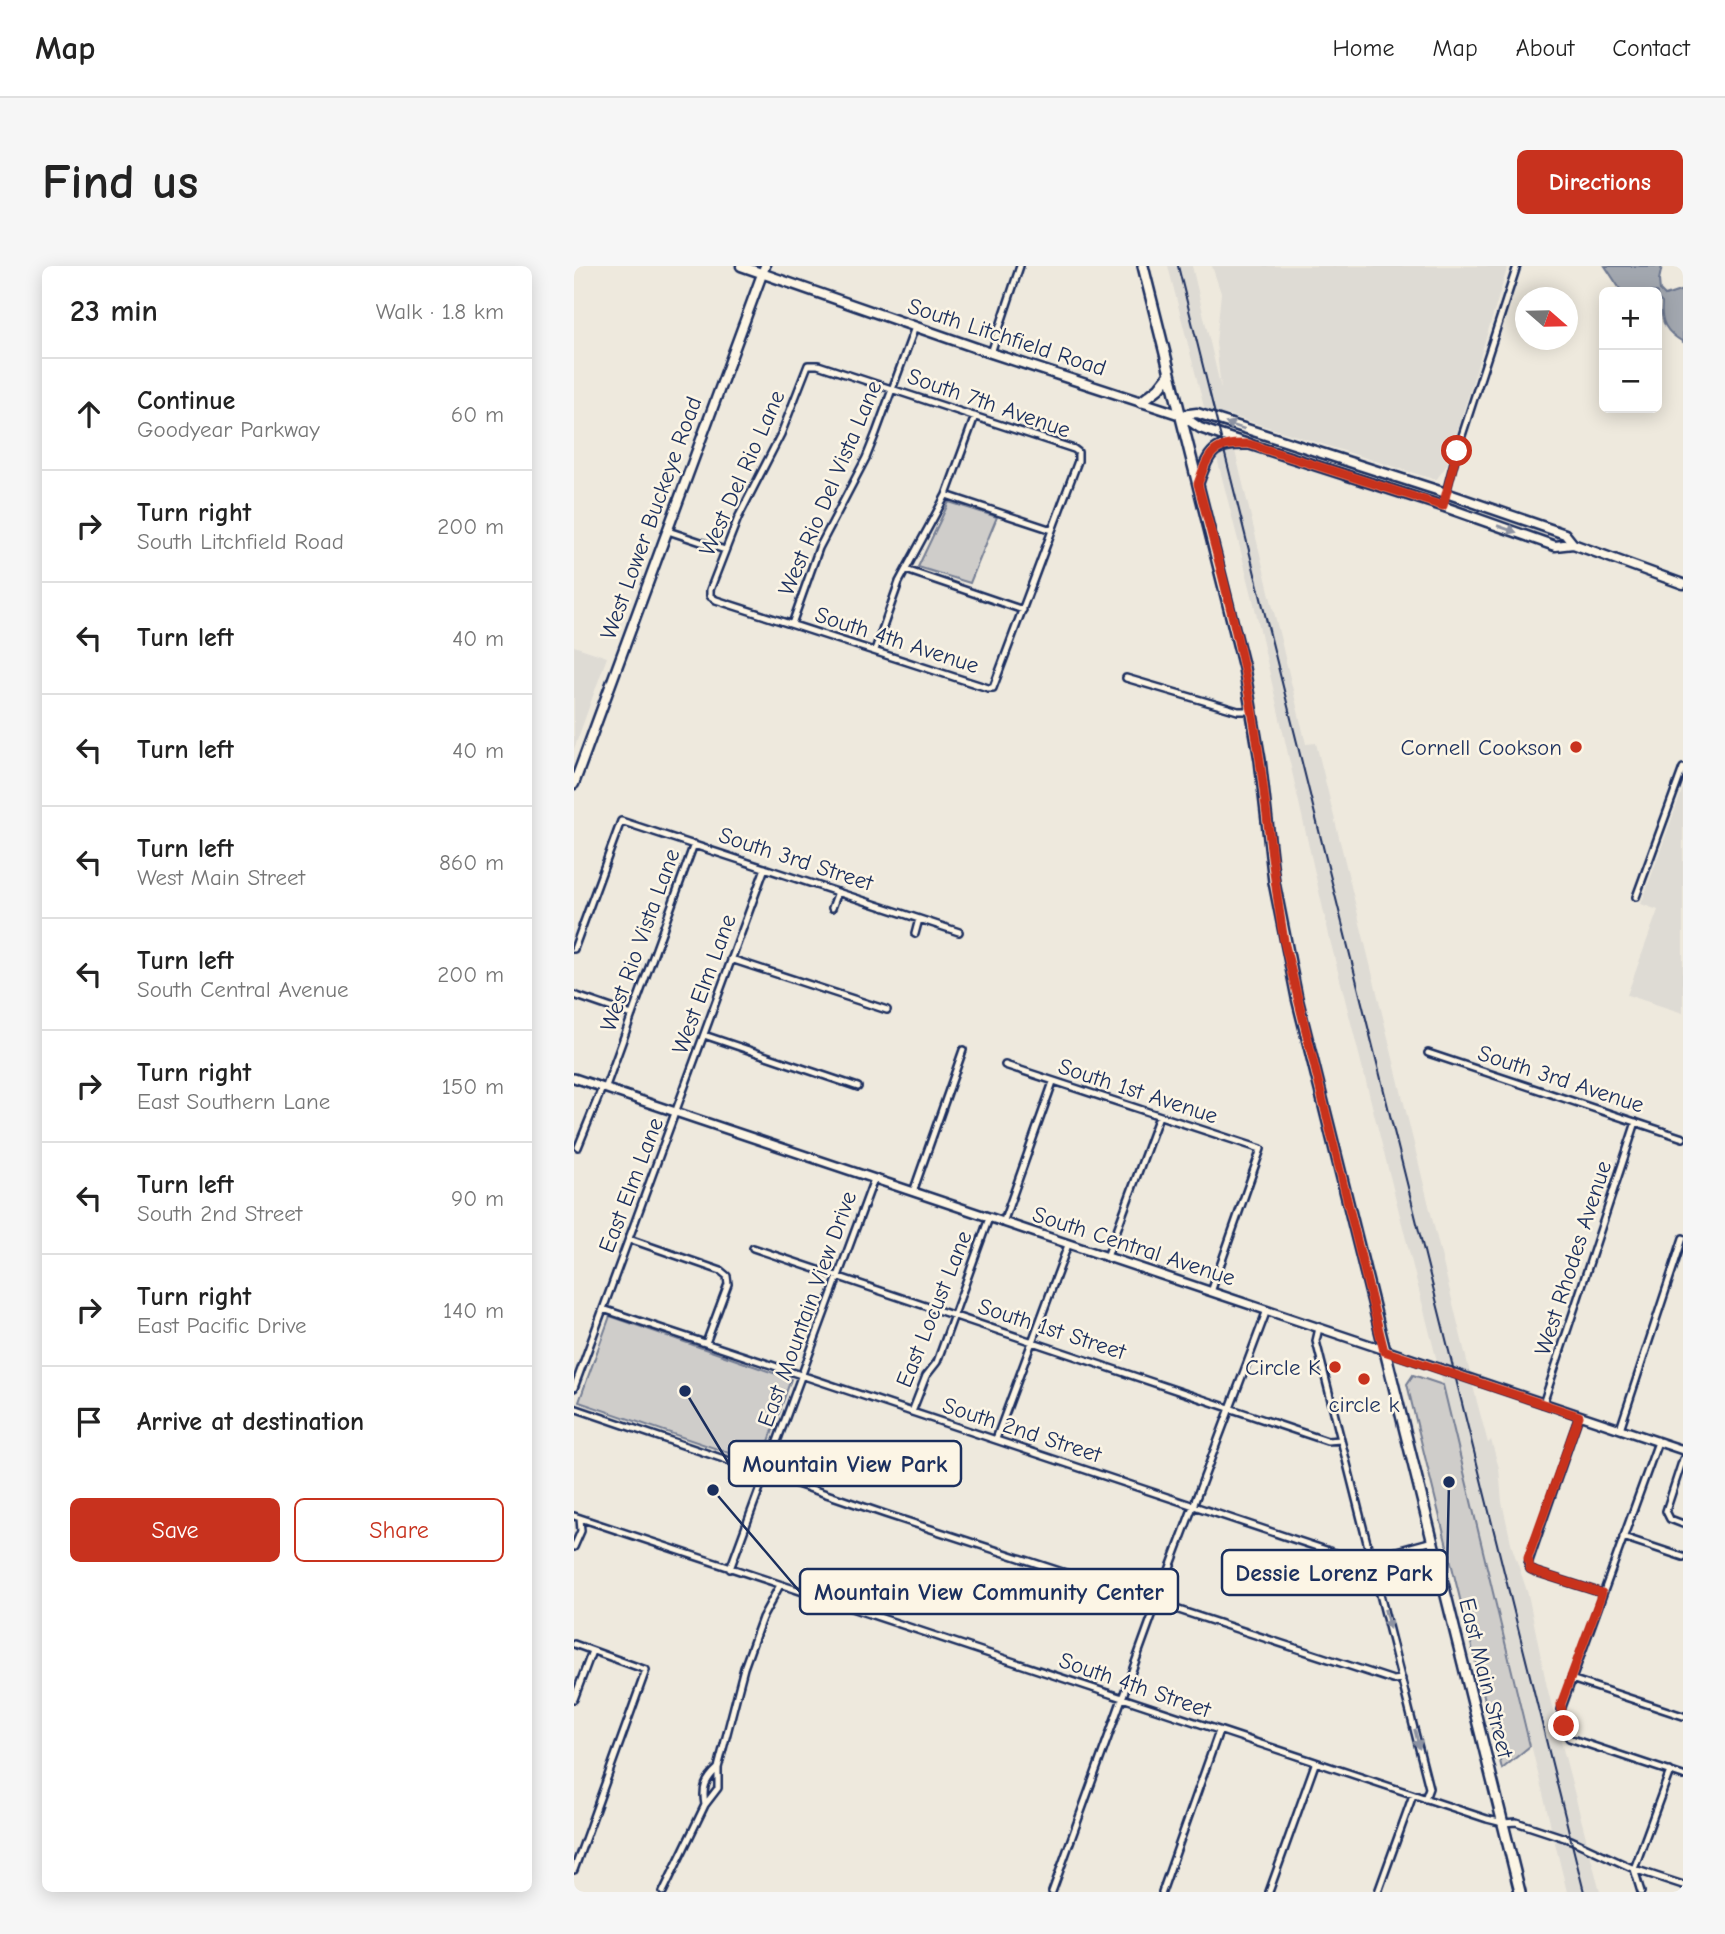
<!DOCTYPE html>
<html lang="en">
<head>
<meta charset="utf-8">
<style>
  body { margin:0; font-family:"Comic Neue",sans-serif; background:#f6f6f6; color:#222 }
  .controls { position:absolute; right:21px; top:21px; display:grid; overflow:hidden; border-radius:10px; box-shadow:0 4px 18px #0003 }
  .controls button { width:63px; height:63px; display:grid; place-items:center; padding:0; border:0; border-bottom:2px solid #e0e0e0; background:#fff; color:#222; font:35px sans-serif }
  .compass { position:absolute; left:941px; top:21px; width:63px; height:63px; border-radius:50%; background:#fff; box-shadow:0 4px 18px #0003; rotate:110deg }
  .stop { position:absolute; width:21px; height:21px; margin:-16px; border:5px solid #c8321e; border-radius:50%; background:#fff }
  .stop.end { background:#c8321e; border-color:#fff; box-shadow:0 2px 7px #0008 }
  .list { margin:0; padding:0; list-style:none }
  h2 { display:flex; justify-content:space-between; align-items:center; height:91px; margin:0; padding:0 28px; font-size:30px }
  h2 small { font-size:23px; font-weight:400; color:#767676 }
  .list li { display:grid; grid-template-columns:46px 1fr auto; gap:21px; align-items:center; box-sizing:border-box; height:112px; padding:0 28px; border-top:2px solid #e0e0e0 }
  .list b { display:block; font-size:26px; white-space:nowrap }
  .list p { margin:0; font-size:23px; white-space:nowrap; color:#767676 }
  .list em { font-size:23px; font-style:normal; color:#767676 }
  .actions { display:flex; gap:14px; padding:21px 28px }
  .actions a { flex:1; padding:16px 0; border:2px solid #c8321e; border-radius:10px; text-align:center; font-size:24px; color:#c8321e }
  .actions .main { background:#c8321e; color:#fff }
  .icon { flex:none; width:38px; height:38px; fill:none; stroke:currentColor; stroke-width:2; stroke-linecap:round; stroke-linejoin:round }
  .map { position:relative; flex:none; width:1109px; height:1626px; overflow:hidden; border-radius:10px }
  header { display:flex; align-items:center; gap:42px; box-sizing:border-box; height:98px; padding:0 35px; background:#fff; border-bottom:2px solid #e0e0e0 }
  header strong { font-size:33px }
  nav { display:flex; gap:38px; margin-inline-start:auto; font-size:24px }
  .intro { display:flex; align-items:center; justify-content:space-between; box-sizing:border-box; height:168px; padding:0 42px }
  h1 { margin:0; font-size:49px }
  .button { padding:18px 32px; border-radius:10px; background:#c8321e; color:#fff; font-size:24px; font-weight:700 }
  main { display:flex; gap:42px; padding:0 42px }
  aside { flex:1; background:#fff; border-radius:10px; box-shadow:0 4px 18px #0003 }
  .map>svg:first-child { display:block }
  .built { fill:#dedbd4 }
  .green { fill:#cfcdca; stroke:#757e94; stroke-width:2 }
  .water { fill:#a2a7af; stroke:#6c778f; stroke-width:2 }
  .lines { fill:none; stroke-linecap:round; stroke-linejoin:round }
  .minor-casing { stroke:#1b2f5e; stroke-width:10 }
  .tertiary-casing { stroke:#1b2f5e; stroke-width:12 }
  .secondary-casing { stroke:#1b2f5e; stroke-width:13 }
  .primary-casing { stroke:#1b2f5e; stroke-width:14 }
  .minor { stroke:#fcf5e5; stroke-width:5 }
  .tertiary { stroke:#fcf5e5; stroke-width:7 }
  .secondary { stroke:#fcf5e5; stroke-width:8 }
  .primary { stroke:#fcf5e5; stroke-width:9 }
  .rail { stroke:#1b2f5e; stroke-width:2 }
  .oneway { fill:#8c92a2 }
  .route { stroke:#c8321e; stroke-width:9 }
  .poi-dot { fill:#c8321e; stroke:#fcf5e5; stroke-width:2.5 }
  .labels { text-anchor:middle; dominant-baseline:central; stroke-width:5; stroke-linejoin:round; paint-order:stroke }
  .street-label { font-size:23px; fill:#1b2f5e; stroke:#fcf5e5 }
  .poi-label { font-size:23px; fill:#1b2f5e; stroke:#fcf5e5; text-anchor:end }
  .leader { fill:none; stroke:#1b2f5e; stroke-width:2.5 }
  .callout-dot { fill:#1b2f5e; stroke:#fcf5e5; stroke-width:2.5 }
  .callout { fill:#fcf5e5; stroke:#1b2f5e; stroke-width:2.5 }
  .callout-label { font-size:24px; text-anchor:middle; font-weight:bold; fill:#1b2f5e }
</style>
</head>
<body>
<header>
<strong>Map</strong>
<nav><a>Home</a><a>Map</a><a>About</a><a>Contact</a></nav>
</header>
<div class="intro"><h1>Find us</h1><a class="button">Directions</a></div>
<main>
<aside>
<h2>23 min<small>Walk · 1.8 km</small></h2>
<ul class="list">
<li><svg class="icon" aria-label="ahead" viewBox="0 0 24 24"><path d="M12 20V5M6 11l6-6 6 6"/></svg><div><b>Continue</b><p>Goodyear Parkway</p></div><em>60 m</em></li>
<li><svg class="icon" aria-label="right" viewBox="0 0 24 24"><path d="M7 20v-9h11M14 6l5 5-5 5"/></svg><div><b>Turn right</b><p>South Litchfield Road</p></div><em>200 m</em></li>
<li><svg class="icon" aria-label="left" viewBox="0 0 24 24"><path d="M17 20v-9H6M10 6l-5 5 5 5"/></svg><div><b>Turn left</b></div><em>40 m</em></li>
<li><svg class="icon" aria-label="left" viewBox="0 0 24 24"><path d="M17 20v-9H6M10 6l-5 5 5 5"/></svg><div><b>Turn left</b></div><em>40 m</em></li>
<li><svg class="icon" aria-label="left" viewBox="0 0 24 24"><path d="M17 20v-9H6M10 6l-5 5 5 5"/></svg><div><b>Turn left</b><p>West Main Street</p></div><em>860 m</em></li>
<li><svg class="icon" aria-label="left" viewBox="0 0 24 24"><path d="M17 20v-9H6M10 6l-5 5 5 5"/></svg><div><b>Turn left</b><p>South Central Avenue</p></div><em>200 m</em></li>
<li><svg class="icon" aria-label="right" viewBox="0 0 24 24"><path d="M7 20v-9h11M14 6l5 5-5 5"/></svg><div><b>Turn right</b><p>East Southern Lane</p></div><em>150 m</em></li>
<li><svg class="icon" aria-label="left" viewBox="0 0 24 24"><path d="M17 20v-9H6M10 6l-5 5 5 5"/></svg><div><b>Turn left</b><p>South 2nd Street</p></div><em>90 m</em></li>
<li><svg class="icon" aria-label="right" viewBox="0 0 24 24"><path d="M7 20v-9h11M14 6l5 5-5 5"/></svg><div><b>Turn right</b><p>East Pacific Drive</p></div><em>140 m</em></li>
<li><svg class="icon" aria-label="arrive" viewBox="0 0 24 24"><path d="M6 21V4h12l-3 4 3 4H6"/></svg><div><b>Arrive at destination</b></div></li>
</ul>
<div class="actions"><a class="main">Save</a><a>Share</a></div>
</aside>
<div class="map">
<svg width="1109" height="1626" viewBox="0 0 1109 1626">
  <rect width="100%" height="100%" fill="#eee9dd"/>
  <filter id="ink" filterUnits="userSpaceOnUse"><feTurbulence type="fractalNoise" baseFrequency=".0143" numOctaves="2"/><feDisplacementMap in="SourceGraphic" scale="14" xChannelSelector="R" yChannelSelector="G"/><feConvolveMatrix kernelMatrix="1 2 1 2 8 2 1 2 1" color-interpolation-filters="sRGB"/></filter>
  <g filter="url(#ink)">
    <path class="built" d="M594,0H618L647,123L642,77L647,27L638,0H934L873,199L862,214L652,148L732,478L742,477L903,1136L914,1177L917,1174L925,1202L928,1236L938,1281L954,1328L973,1421L1026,1626H993L869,1119L757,678L678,329Z
      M0,380L33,391L0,483Z
      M1109,522V747L1053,729L1084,644L1067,638Z"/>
    <path class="green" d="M375,236L423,251L396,317L344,301Z
      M36,1050L217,1113L187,1198L5,1136Z
      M839,1109L869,1119L956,1480L928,1503L833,1118Z"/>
    <path class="water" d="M1031,0H1088L1085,14L1086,25L1091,30L1109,24V76C1092,66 1086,56 1088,37L1083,32V26H1048Z"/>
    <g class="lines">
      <g class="minor-casing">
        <path id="minor" d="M417,87L446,0
          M234,99H244L500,183L504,186V195L419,422H414L142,334L136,330V324L164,252L207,168Z
          M872,227L883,185L943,0
          M372,229L478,264
          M94,265L151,284
          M332,304L449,344
          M218,358L245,282L292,192L302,167L341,61
          M301,384L325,316L372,229L401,150
          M552,412L664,445H678
          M1062,631L1109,502
          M258,642L264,626
          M341,668L345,653
          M0,683L47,555L385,666
          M157,693L313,744
          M0,729L58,749
          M130,769L284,821
          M854,787L1109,872
          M431,799L687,883L637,1026
          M31,823L120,578
          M4,881L28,822
          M339,926L389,784
          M429,957L479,816
          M55,973L147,1005L153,1010L154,1018L132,1077
          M179,982L753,1175L767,1174
          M533,991L585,850
          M29,1043L779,1293L797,1292L859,1275
          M745,1062L742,1075L855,1522L851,1533
          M0,1122L191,602
          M969,1138L1062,856
          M0,1142L311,1248L819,1414L828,1413
          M338,1146L352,1110L363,1096L415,952
          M1005,1150L954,1298L956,1303L962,1306L1028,1327
          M1046,1163L1109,972
          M422,1173L494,979
          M1084,1176L987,1444L995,1472L1109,1510
          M1109,1193L1092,1245L1096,1253L1109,1258
          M0,1250L913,1553L929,1557L942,1556L997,1574L1060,1603L1109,1619
          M1049,1271L1109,1291
          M0,1281L7,1265L6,1252
          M156,1303L300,913
          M0,1378L72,1404L0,1604
          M997,1413L1109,1450
          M0,1433L18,1385
          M131,1539C128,1522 131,1514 144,1502
          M89,1626L131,1539L144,1522V1502L170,1402L188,1352L206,1319
          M478,1626L583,1336L693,1044
          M588,1626L645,1465
          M695,1626L741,1498
          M804,1626L839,1529
          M1067,1626L1060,1603L1096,1505"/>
      </g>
      <g class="tertiary-casing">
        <path id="tertiary" d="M0,812L1109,1184"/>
      </g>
      <g class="secondary-casing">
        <path id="secondary" d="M167,0L417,87L607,149L626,162L646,169L868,240L981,280L999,278L1109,318
          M607,149L623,147L872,227L991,268L999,278
          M0,518L191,0"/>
      </g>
      <g class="primary-casing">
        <path id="primary" d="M569,0L670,402L686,494L700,616L723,732L946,1626
          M567,136L585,122L596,108
          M624,217C636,184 639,177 675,178"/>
      </g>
      <use href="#minor" class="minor"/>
      <use href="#tertiary" class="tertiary"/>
      <use href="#secondary" class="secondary"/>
      <use href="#primary" class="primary"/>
      <path class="rail" d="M604,0L1010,1626"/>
    </g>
    <defs><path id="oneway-solid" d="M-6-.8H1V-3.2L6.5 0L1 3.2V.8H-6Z" transform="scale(1.75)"/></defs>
    <g class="oneway">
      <use href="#oneway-solid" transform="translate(661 160) rotate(-162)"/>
      <use href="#oneway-solid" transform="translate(933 263) rotate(19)"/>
      <use href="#oneway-solid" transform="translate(813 1353) rotate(76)"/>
      <use href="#oneway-solid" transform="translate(843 1473) rotate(76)"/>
    </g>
  </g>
  <g class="lines" filter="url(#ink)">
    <path class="route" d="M883,185L869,240L675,178C638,177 635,186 624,218C649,309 673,401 686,495C694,555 700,615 710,675L810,1085L1005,1150L954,1292L956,1303L962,1306L1028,1327L987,1438L990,1460"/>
  </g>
  <g class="poi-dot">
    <circle cx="1002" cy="481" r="7"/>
    <circle cx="761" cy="1101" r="7"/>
    <circle cx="790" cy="1113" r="7"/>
  </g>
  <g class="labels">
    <g class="street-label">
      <text transform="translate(433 71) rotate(18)">South Litchfield Road</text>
      <text transform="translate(415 137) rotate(19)">South 7th Avenue</text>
      <text transform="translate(168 207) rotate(-66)">West Del Rio Lane</text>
      <text transform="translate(256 222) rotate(-67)">West Rio Del Vista Lane</text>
      <text transform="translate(77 252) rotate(-70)">West Lower Buckeye Road</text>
      <text transform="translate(323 374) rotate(18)">South 4th Avenue</text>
      <text transform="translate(222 593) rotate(18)">South 3rd Street</text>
      <text transform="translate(66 674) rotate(-70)">West Rio Vista Lane</text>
      <text transform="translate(130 718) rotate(-70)">West Elm Lane</text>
      <text transform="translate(987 813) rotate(18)">South 3rd Avenue</text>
      <text transform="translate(564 825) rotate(18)">South 1st Avenue</text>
      <text transform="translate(57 919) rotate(-69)">East Elm Lane</text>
      <text transform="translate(560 980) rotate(18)">South Central Avenue</text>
      <text transform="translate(999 992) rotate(-72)">West Rhodes Avenue</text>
      <text transform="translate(233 1043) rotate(-70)">East Mountain View Drive</text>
      <text transform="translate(360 1043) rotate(-68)">East Locust Lane</text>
      <text transform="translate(478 1063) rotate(18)">South 1st Street</text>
      <text transform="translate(448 1164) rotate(18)">South 2nd Street</text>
      <text transform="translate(912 1412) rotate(76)">East Main Street</text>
      <text transform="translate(561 1419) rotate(19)">South 4th Street</text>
    </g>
    <g class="poi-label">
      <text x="988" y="481">Cornell Cookson</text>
      <text x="747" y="1101">Circle K</text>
      <text x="790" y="1138" text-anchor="middle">circle k</text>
    </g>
  </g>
  <path class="leader" d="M111 1125L155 1198M875 1216L873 1307M139 1224L226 1326"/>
  <g class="callout-dot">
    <circle cx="111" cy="1125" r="7"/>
    <circle cx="875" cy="1216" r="7"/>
    <circle cx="139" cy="1224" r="7"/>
  </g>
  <g class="callout">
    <rect x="155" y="1175" width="232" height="45" rx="7"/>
    <rect x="648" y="1284" width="225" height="45" rx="7"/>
    <rect x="226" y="1303" width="378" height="45" rx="7"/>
  </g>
  <g class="callout-label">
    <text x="271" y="1206">Mountain View Park</text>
    <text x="760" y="1315">Dessie Lorenz Park</text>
    <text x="415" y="1334">Mountain View Community Center</text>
  </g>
</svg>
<div class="controls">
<button>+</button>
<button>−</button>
</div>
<svg class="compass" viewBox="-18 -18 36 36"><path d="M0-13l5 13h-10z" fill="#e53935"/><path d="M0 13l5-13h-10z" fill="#767676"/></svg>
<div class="stop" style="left:883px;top:185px"></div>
<div class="stop end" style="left:990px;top:1460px"></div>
</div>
</main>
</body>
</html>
